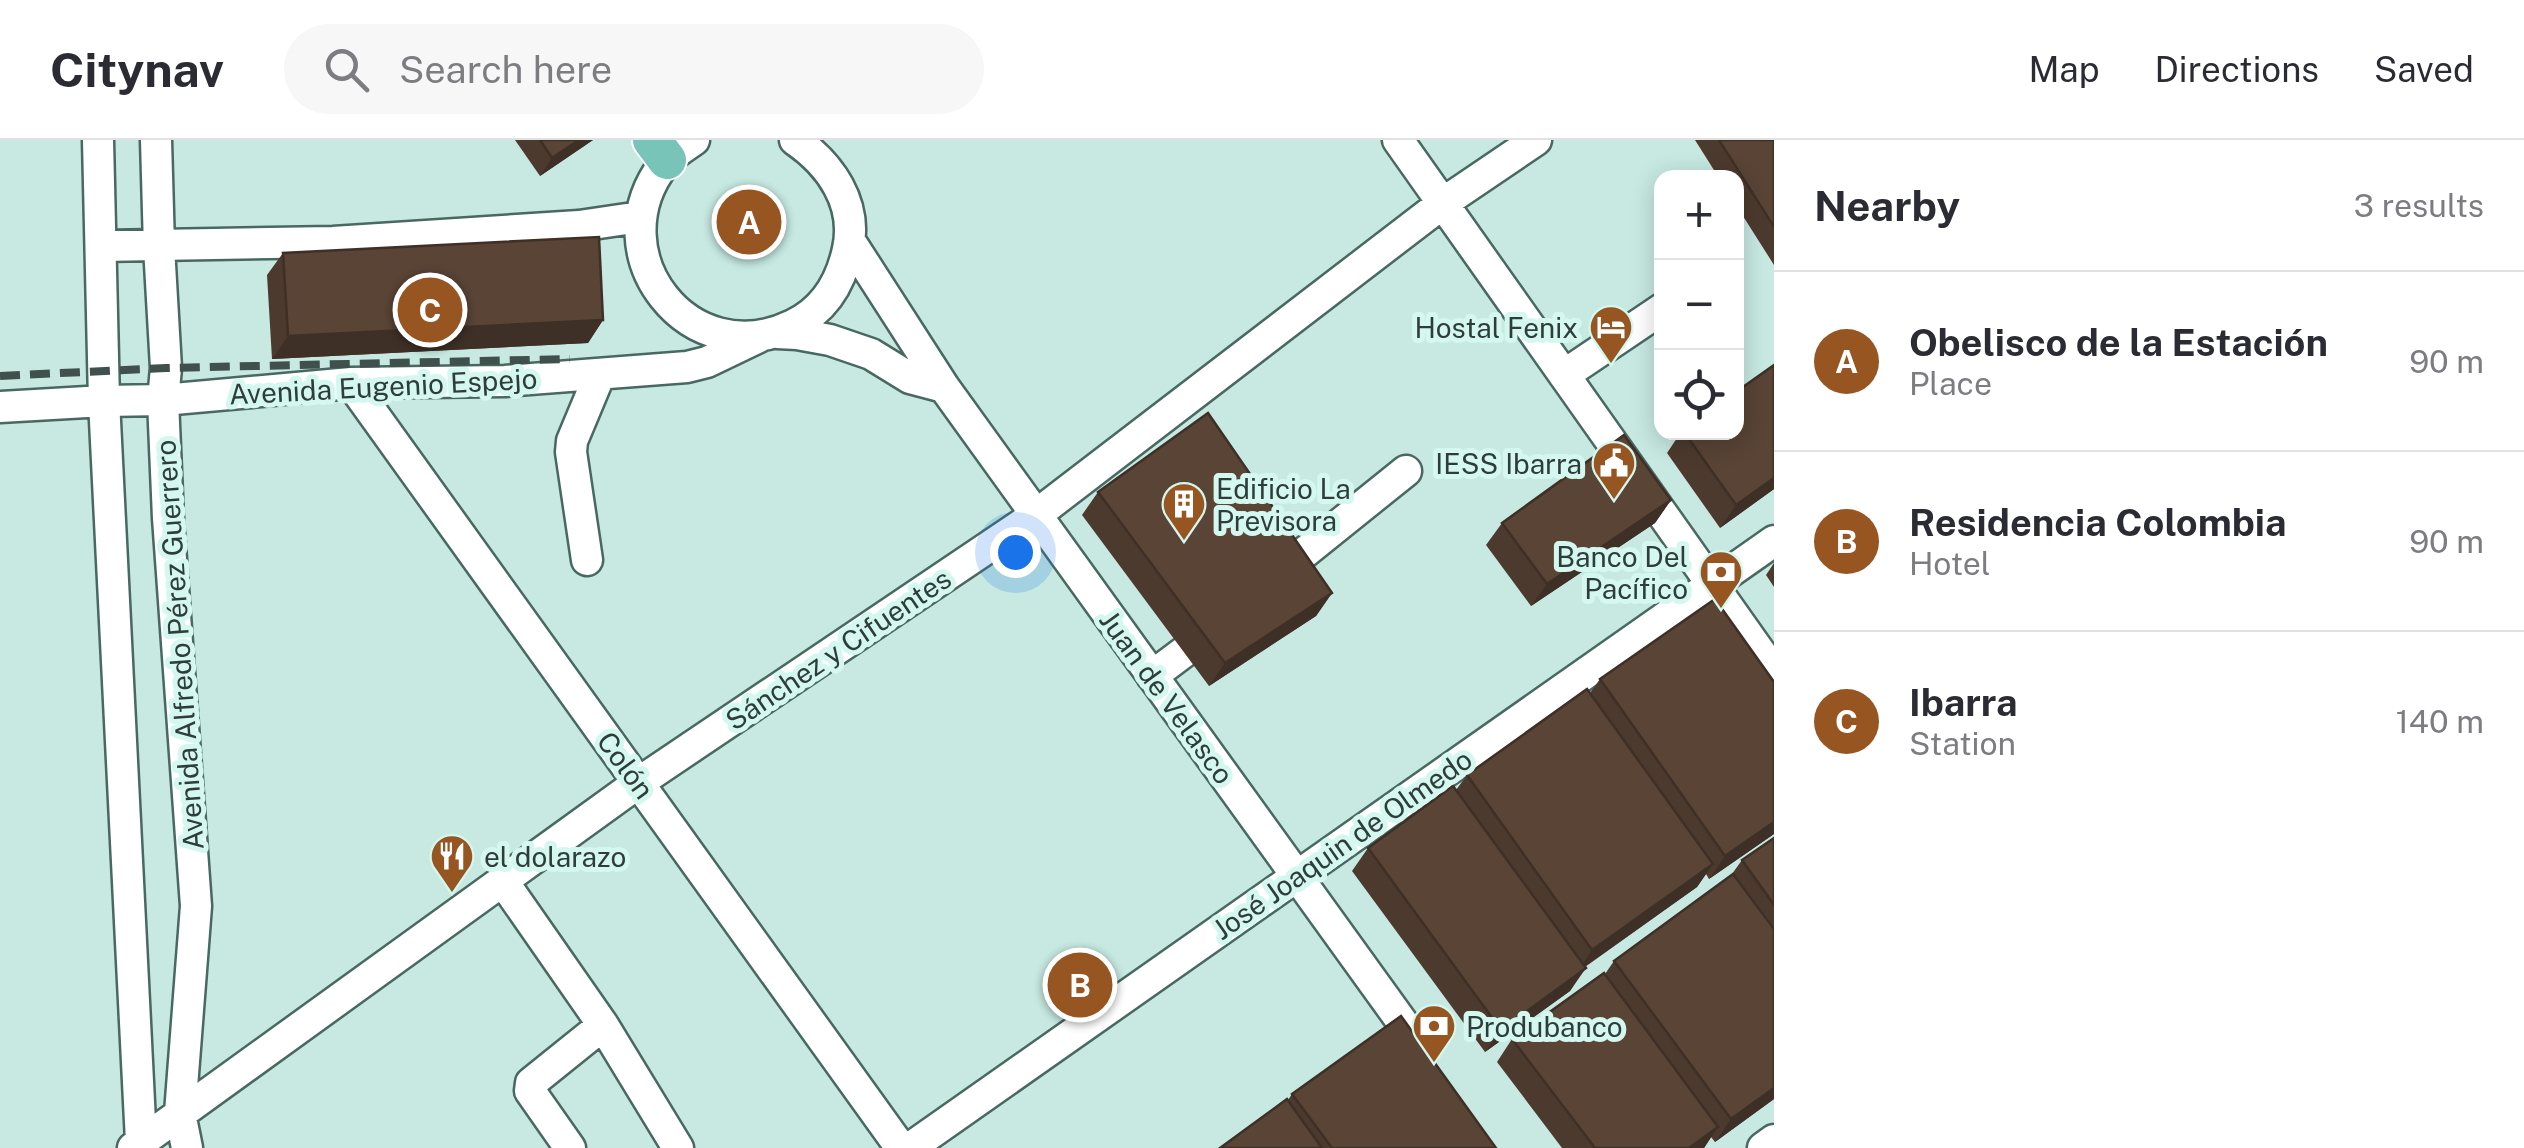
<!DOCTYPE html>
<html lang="en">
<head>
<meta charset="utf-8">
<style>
  body { margin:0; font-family:"Public Sans",sans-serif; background:#f7f7f7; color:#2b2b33 }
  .controls { position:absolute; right:30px; top:30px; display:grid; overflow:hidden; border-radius:20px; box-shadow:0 5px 25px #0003 }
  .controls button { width:90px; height:90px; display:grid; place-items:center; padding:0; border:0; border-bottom:2px solid #e1e1e2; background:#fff; color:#2b2b33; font:50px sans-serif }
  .you { position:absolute; left:1015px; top:412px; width:35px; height:35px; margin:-25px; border:8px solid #fff; border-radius:50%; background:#1a73e8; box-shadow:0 0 0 15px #1a73e833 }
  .badge { display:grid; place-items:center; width:65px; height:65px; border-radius:50%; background:#965521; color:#fff; font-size:32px; font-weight:700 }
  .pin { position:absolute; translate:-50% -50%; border:5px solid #fff; box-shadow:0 2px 10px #0006 }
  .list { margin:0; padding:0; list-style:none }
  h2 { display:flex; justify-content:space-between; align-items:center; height:130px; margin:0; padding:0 40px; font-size:42px }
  h2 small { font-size:32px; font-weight:400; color:#7c7c81 }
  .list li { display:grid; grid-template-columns:65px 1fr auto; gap:30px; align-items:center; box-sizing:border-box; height:180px; padding:0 40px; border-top:2px solid #e1e1e2 }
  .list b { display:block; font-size:38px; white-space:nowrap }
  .list p { margin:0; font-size:32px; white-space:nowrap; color:#7c7c81 }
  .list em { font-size:32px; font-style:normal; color:#7c7c81 }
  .icon { flex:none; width:55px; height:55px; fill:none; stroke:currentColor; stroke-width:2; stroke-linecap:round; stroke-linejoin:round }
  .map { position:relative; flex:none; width:1774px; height:1008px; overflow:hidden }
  header { display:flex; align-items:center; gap:60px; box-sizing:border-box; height:140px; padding:0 50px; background:#fff; border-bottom:2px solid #e1e1e2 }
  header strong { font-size:48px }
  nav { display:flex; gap:55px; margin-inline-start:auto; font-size:35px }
  .search { width:700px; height:90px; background:#f7f7f7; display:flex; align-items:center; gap:25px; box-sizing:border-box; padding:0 35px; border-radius:55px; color:#7c7c81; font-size:38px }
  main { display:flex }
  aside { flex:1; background:#fff }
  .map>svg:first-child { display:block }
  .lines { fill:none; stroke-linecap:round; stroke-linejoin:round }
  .minor-casing { stroke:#496862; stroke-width:35 }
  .major-casing { stroke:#fff; stroke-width:42 }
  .minor { stroke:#fff; stroke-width:30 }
  .major { stroke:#79c4b9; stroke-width:38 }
  .rail { stroke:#40504c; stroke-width:8; stroke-dasharray:20 10; stroke-linecap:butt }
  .wall { fill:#4d3a2e }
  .shaded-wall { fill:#3e3026 }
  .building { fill:#594436; stroke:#3e3026; stroke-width:2.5 }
  .labels { text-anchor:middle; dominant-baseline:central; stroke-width:10; stroke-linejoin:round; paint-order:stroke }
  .poi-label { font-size:28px; fill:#2f3d3a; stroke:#d4f7ef; text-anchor:end }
  .street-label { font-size:28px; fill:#2f3d3a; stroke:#d4f7ef }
</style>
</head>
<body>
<header>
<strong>Citynav</strong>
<div class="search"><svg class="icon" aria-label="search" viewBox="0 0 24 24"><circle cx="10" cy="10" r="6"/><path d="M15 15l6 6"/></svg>Search here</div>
<nav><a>Map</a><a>Directions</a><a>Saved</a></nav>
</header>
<main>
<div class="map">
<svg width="1774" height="1008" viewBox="0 0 1774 1008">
  <rect width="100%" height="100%" fill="#c7e9e2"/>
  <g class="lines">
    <g class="minor-casing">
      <path id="minor" d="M98,0L104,261L141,1002L143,1008
        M156,0L159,107L166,228L163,260L168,378L196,766L180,973L187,1008
        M694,0C684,7 672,14 664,24C595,114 690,235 793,185C825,170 841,142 848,109C858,63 830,24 795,0
        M1398,0L1774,532
        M850,101L944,247L1423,911
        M101,106L333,102L579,86L640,77
        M777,193L797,194L830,200L871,214L910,238L944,247
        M1564,235L1662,169
        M351,243L901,1008
        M0,267L104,261L163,260L351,243L505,241L687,227L707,222L759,197
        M587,420L571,312L572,301L600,234
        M1284,429L1406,331
        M1152,536L1184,512
        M502,740L603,885L678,1008
        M133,1008L638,643L1036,375L1443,63L1536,0
        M570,1008L530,951L531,943L603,885
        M910,1008L1774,401
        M1763,1008L1774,1000"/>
    </g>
    <g class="major-casing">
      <path id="major" d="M652,0L667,20"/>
    </g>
    <use href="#minor" class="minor"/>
    <use href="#major" class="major"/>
    <path class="rail" d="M0,236L166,228L570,219"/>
  </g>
  <path class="wall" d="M515,0H593L540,36Z
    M1695,0H1774V125L1736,65V38H1719Z
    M283,113L603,180L588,203L272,219L267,135Z
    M1681,292H1736L1774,349L1720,388L1667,313Z
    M1098,352L1332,453L1316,476L1209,546L1082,375Z
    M1671,360L1655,383L1531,466L1486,405L1502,383Z
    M1774,423V447L1766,435Z
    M1600,539L1774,542V694L1709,739L1706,734L1697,747L1585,827L1570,851L1485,912L1352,731L1368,708L1456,650L1467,635L1590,553Z
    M1774,698V959L1715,1002L1711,997L1704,1008H1562L1497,922L1512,899L1605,834L1614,821L1732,734L1742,720Z
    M1292,954L1496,1008H1220L1288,960Z"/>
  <path class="shaded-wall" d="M579,0H593L540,36L552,18Z
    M603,180L588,203L272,219L288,196Z
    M1774,338V349L1720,388L1736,365Z
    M1671,360L1655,383L1531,466L1547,444Z
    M1332,453L1316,476L1209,546L1225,523Z
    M1774,682V694L1709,739L1725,716Z
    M1713,724L1697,747L1577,832L1592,810Z
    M1586,828L1570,851L1485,912L1501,890Z
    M1774,948V959L1715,1002L1731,979Z
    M1718,987L1704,1008H1689Z"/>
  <path class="building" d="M540,0H579L552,18Z
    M1719,0H1774V87Z
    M599,97L603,180L288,196L283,113Z
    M1774,225V338L1736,365L1684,292H1736V252Z
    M1208,273L1332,453L1225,523L1098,352Z
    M1624,295L1671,360L1547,444L1502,383Z
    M1715,459L1774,542V682L1725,716L1600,539Z
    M1587,549L1713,724L1592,810L1467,635Z
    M1453,646L1586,828L1501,890L1368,708Z
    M1774,698V765L1742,720Z
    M1733,734L1774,789V948L1731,979L1614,821Z
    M1604,833L1718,987L1689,1008H1595L1512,899Z
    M1401,876L1496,1008H1332L1292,954Z
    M1287,959L1322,1008H1220Z"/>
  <defs>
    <g id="hotel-pin" transform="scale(2.25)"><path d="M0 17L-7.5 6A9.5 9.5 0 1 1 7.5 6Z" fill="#965521" stroke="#d4f7ef"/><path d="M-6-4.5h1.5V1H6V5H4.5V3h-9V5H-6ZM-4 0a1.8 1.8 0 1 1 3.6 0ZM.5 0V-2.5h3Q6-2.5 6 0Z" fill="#fff"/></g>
    <g id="civic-pin" transform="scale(2.25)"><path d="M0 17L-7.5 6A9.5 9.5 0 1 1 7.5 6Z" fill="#965521" stroke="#d4f7ef"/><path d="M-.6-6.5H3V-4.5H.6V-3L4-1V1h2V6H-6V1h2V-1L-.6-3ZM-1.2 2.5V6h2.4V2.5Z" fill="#fff"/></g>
    <g id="building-pin" transform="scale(2.25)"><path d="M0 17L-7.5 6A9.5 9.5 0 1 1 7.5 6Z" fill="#965521" stroke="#d4f7ef"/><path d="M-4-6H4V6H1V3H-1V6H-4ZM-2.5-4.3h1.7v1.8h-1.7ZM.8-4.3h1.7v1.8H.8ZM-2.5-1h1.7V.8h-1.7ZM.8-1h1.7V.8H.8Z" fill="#fff"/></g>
    <g id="bank-pin" transform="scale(2.25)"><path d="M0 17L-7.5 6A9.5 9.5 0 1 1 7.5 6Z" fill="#965521" stroke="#d4f7ef"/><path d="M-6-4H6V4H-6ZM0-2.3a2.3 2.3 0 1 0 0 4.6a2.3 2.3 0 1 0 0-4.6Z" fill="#fff"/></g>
    <g id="restaurant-pin" transform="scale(2.25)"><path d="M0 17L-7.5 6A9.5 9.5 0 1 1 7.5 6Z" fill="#965521" stroke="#d4f7ef"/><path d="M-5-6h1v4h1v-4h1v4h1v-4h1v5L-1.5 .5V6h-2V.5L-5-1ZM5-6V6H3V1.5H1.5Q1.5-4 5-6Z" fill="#fff"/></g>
  </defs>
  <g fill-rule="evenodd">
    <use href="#hotel-pin" x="1611" y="187"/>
    <use href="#civic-pin" x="1614" y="323"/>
    <use href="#building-pin" x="1184" y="364"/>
    <use href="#bank-pin" x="1721" y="432"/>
    <use href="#restaurant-pin" x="452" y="716"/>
    <use href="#bank-pin" x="1434" y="886"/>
  </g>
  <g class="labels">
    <g class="poi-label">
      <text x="1578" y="187">Hostal Fenix</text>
      <text x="1582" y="323">IESS Ibarra</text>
      <text x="1216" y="348" text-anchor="start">Edificio La<tspan x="1216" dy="32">Previsora</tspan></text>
      <text x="1688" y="416">Banco Del<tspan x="1688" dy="32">Pacífico</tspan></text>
      <text x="484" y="716" text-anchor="start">el dolarazo</text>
      <text x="1466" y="886" text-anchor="start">Produbanco</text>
    </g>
    <g class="street-label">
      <text transform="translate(383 246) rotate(-3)">Avenida Eugenio Espejo</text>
      <text transform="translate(179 505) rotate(-94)">Avenida Alfredo Pérez Guerrero</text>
      <text transform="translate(838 509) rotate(-34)">Sánchez y Cifuentes</text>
      <text transform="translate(1167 557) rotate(54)">Juan de Velasco</text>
      <text transform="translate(626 625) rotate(54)">Colón</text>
      <text transform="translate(1342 704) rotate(-35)">José Joaquin de Olmedo</text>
    </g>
  </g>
</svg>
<div class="controls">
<button>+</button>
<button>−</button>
<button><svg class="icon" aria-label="locate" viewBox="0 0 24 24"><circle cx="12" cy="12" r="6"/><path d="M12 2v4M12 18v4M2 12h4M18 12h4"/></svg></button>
</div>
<div class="you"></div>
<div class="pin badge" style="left:749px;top:82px">A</div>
<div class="pin badge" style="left:1080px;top:845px">B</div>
<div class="pin badge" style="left:430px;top:170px">C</div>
</div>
<aside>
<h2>Nearby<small>3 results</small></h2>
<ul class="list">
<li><span class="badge">A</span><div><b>Obelisco de la Estación</b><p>Place</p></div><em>90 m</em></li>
<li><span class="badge">B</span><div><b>Residencia Colombia</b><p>Hotel</p></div><em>90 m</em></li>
<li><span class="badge">C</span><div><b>Ibarra</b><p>Station</p></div><em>140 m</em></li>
</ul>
</aside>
</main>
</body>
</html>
